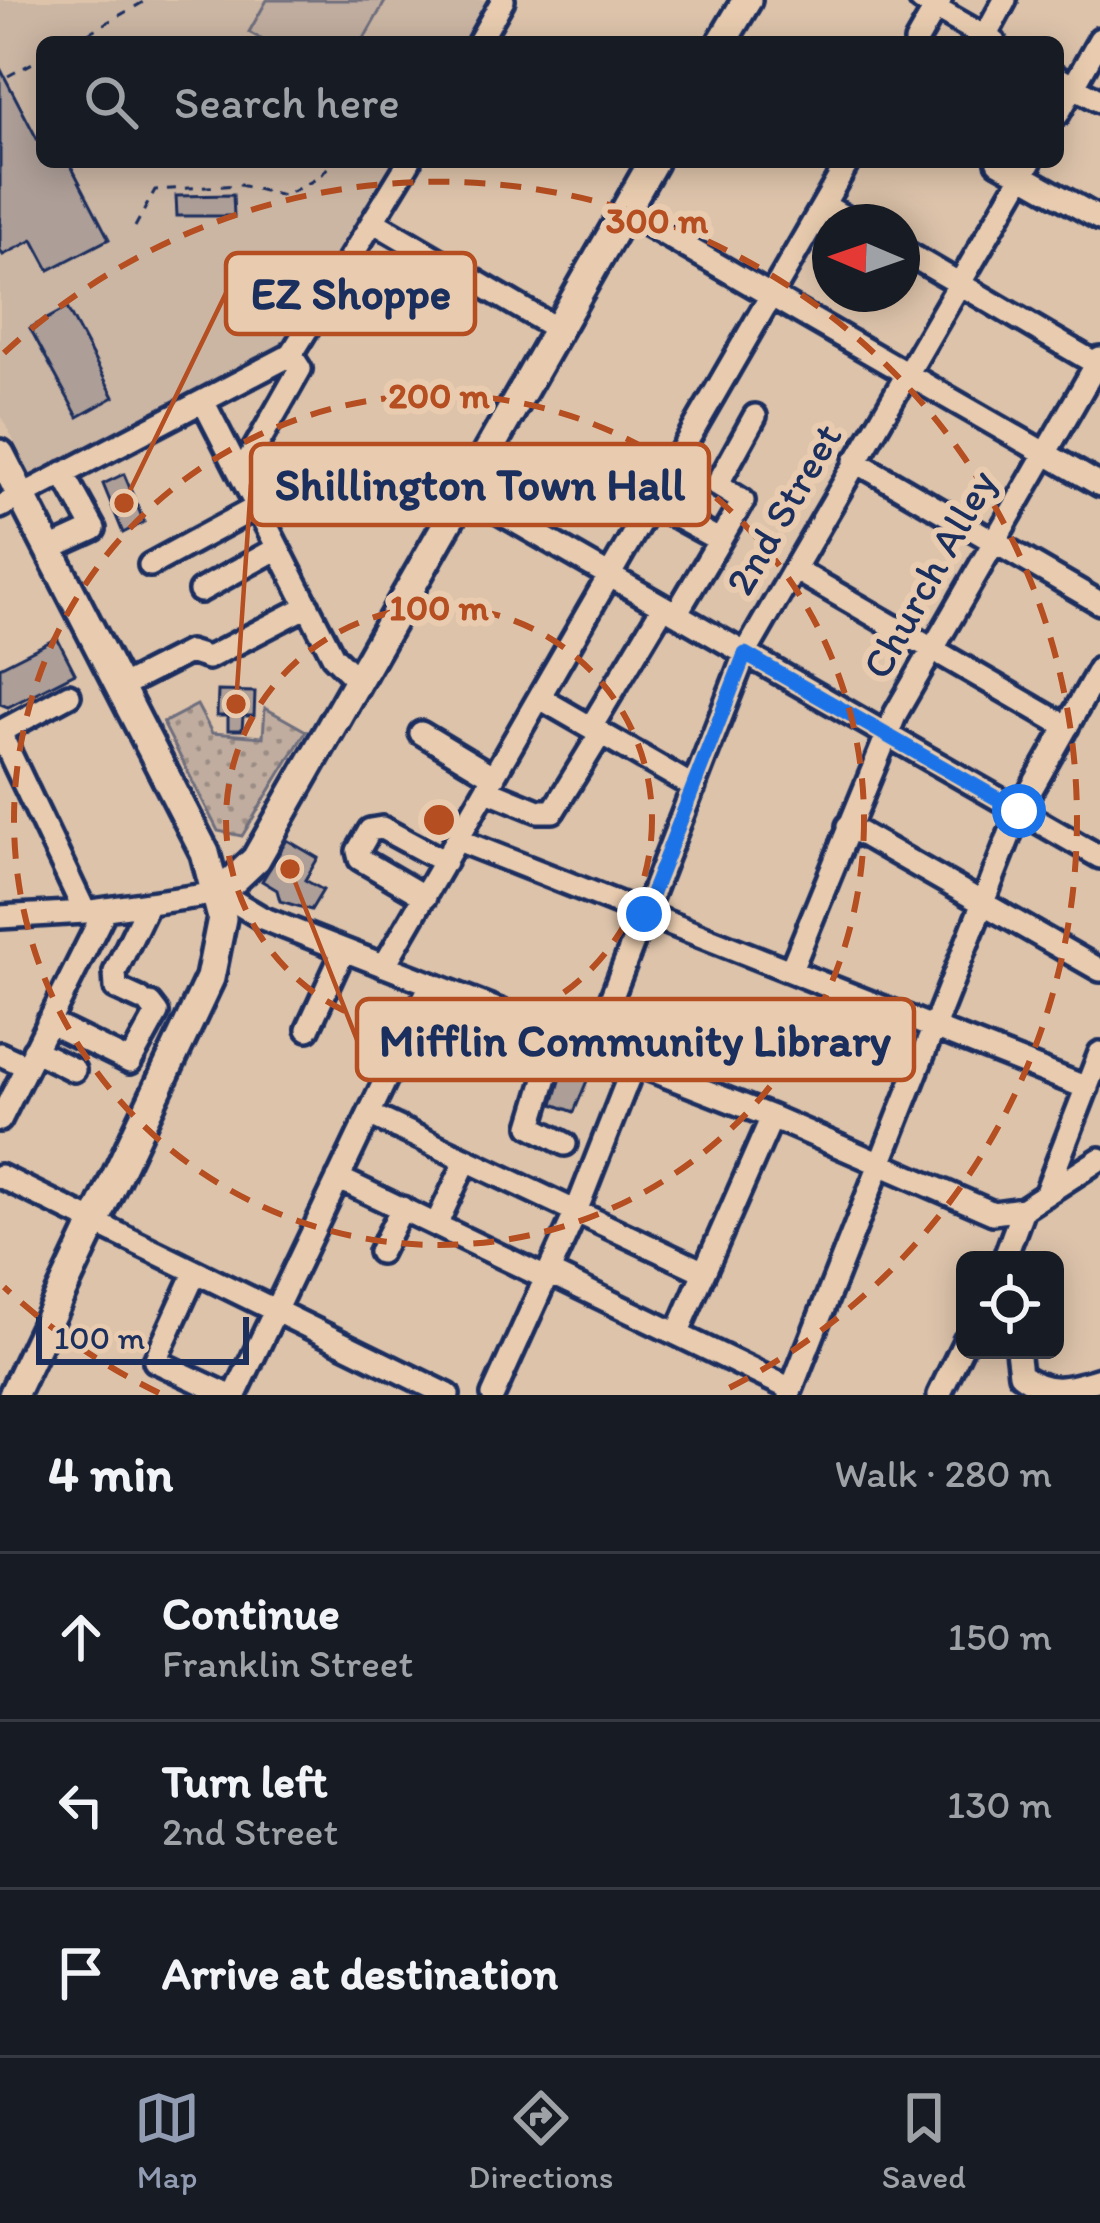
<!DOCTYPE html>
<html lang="en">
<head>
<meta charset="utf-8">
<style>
  body { margin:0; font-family:Itim,sans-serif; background:#242831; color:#f1f3f6 }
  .controls { position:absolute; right:36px; bottom:36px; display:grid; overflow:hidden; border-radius:18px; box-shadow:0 6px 30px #0003 }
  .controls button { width:108px; height:108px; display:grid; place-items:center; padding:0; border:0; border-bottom:3px solid #363941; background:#171b24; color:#f1f3f6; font:60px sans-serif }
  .compass { position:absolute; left:812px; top:204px; width:108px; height:108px; border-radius:50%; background:#171b24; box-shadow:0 6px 30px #0003; rotate:272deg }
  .scale { position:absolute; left:36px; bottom:30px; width:213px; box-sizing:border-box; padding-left:12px; border:6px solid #1b2f5e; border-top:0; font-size:33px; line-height:42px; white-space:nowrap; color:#1b2f5e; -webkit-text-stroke:9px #e9ccaf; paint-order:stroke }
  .stop { position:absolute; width:36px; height:36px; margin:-27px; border:9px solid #1a73e8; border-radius:50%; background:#fff }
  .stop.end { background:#1a73e8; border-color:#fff; box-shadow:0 3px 12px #0008 }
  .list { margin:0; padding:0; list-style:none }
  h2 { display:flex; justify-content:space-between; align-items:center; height:156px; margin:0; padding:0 48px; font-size:51px }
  h2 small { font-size:39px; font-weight:400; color:#9ea1a6 }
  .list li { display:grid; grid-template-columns:78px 1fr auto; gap:36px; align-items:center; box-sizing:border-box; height:168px; padding:0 48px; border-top:3px solid #363941 }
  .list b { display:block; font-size:45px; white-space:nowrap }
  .list p { margin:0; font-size:39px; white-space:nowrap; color:#9ea1a6 }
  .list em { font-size:39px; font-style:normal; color:#9ea1a6 }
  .icon { flex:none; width:66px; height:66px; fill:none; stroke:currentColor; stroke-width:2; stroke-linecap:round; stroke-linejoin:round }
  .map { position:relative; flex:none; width:1100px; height:1395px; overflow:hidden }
  .search { position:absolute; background:#171b24; box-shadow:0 6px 30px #0003; left:36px; right:36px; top:36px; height:132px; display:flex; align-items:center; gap:30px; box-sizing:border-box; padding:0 42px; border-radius:18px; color:#9ea1a6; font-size:45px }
  .sheet { height:660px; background:#171b24 }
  nav { display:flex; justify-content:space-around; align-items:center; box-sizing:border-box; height:168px; border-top:3px solid #363941; background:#171b24; font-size:33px; color:#9ea1a6 }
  nav a { display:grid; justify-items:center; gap:6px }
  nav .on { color:#919bb2 }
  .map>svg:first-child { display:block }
  .built { fill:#cbb5a3 }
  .grass { fill:url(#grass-dots); stroke:#6e6e7e; stroke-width:3 }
  .garden { fill:#c0ad9f; stroke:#6e6e7e; stroke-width:3 }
  .building { fill:#ad9e97; stroke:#1b2f5e; stroke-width:3 }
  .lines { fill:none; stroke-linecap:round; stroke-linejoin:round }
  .minor-casing { stroke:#1b2f5e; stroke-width:30 }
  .major-casing { stroke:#1b2f5e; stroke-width:36 }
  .path { stroke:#1b2f5e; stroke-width:3; stroke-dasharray:9 9; stroke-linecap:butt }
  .minor { stroke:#e9ccaf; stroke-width:21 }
  .major { stroke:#e9ccaf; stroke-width:27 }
  .route { stroke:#1a73e8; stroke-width:15 }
  .ring { fill:none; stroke:#b54e20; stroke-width:6; stroke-dasharray:21 15 }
  .labels { text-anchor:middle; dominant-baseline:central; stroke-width:12; stroke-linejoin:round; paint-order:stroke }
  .street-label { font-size:42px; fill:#1b2f5e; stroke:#e9ccaf }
  .centre { fill:#b54e20; stroke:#e9ccaf; stroke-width:6 }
  .ring-label { font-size:36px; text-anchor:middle; font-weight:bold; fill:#b54e20; stroke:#e9ccaf; stroke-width:12; stroke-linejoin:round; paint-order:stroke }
  .leader { fill:none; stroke:#b54e20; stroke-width:4.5 }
  .callout-dot { fill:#b54e20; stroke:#e9ccaf; stroke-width:4.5 }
  .callout { fill:#e9ccaf; stroke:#b54e20; stroke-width:4.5 }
  .callout-label { font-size:45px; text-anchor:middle; font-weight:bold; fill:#1b2f5e }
</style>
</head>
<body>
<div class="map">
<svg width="1100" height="1395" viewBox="0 0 1100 1395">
  <defs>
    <pattern id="grass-dots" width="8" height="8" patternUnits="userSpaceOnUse" patternTransform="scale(3)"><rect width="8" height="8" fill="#c0ad9f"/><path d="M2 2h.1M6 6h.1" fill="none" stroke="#9b8d85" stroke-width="1.8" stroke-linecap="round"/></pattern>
  </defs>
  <rect width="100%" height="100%" fill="#ddc3aa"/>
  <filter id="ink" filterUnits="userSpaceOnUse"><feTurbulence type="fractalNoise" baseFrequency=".00833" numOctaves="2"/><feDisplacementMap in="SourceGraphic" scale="24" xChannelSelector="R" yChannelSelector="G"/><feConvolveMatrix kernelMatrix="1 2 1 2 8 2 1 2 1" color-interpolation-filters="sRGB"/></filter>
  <g filter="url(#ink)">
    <path class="built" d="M0,0H490L467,42H42V162H398L291,338L255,364L31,474L0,414Z"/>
    <path class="grass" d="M197,705L212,733L263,737L265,708L306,731L242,836L218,831L163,723Z"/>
    <path class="garden" d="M267,0H386L362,42H266L249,32Z"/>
    <path class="building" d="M0,68L37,139L42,136V162H69L109,239L49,270L33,240L3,255L0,250Z
      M233,195L234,216H177L176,196Z
      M67,308L114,397L78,417L30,328Z
      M124,474L144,522L123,533L103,484Z
      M57,638L75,673L8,707L0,704V667Z
      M218,691L255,692L254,716H243L242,730H228V716H217Z
      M287,840L318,858L305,880L323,890L311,910L280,901L277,890L262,881Z
      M566,1061L591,1071L574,1112L553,1104Z"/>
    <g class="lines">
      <g class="minor-casing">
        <path id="minor" d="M921,0L994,42
          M985,37L1005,0
          M479,42L503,0
          M916,42L940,0
          M1058,78L1100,101
          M1058,114L1100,39
          M998,162L1100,219
          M824,205L853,222
          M624,211L1100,485
          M374,222L557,329
          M902,250L1100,366
          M203,401L333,656L356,679
          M855,461L1100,603
          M237,467L249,459L300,369L291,355
          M462,491L1100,857
          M653,504L719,540
          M0,507L291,355L409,162
          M48,550L94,529L63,473
          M150,565L257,507
          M794,569L1067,727
          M200,591L278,548
          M676,614L743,501L717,485L755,416
          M120,687L189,652L208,658L308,606
          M540,698L694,787
          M591,727L663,607
          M0,732L69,695
          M0,733L85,912
          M421,733L494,777
          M487,790L538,811H553L601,733
          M848,826L1100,970
          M458,840L1087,1088
          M425,897L360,859L358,851L370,830L382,828L445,862
          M0,917L85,912L220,893L262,918L772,1117L993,1213L1023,1209L1100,1159
          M384,966L848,162
          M791,970L896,713L1100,358
          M140,999L116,988L115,972L148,904
          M48,1022L130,1062L157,1013L150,1004
          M308,1029L344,950
          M559,1034L531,1126L565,1144
          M592,1048L745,654L1030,162
          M34,1050L74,1070
          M0,1054L26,1066
          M369,1114L702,1271
          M0,1120L105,910
          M0,1176L448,1395
          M338,1178L548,1279
          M1045,1195L1100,1053
          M436,1225L466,1161
          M380,1252L402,1208
          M1004,1260L1023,1209
          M195,1273L155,1361L228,1395
          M550,1273L791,1389
          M677,1334L772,1117
          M1017,1350L1020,1374C1047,1395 1067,1389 1100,1379
          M235,1395L431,984
          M493,1395L575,1214L634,1064
          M789,1395L1019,811L1100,668
          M939,1395L965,1341"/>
      </g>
      <g class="major-casing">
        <path id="major" d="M722,42L747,0
          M0,454L205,853L222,918L210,978L13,1395
          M220,893L256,859L653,162"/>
      </g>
      <path class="path" d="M72,42L147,0
        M8,76L42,58
        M135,227L155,190L240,185L284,196L320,177L332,162"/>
      <use href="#minor" class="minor"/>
      <use href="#major" class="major"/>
    </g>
  </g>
  <g class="lines" filter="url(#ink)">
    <path class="route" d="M644,914L745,654L1019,811"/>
  </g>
  <g class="ring">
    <circle cx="439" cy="820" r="213"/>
    <circle cx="439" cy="820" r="425"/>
    <path d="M159 1393A638 638 0 0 1 4 1287M4 353A638 638 0 1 1 719 1393"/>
  </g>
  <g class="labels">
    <g class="street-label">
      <text transform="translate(783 509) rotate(-60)">2nd Street</text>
      <text transform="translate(929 574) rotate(-61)">Church Alley</text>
    </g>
  </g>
  <circle cx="439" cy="820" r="18" class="centre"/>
  <g class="ring-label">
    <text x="657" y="233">300 m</text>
    <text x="439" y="408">200 m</text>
    <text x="439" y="620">100 m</text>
  </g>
  <path class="leader" d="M124 503L226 293M236 704L251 484M290 869L357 1040"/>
  <g class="callout-dot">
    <circle cx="124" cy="503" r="12"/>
    <circle cx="236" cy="704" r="12"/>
    <circle cx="290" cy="869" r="12"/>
  </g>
  <g class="callout">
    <rect x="226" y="253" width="249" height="81" rx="12"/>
    <rect x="251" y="444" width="458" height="81" rx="12"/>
    <rect x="357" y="999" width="557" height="81" rx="12"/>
  </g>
  <g class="callout-label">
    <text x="351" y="309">EZ Shoppe</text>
    <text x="480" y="500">Shillington Town Hall</text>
    <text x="635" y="1056">Mifflin Community Library</text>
  </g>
</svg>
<div class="controls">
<button><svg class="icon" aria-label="locate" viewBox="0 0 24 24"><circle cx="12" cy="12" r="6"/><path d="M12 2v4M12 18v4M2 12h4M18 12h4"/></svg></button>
</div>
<svg class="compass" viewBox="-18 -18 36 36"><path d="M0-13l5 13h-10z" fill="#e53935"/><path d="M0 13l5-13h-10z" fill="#9ea1a6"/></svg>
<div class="scale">100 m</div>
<div class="stop" style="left:1019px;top:811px"></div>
<div class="stop end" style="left:644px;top:914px"></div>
<div class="search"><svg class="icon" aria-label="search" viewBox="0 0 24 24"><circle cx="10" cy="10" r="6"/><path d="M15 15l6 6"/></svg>Search here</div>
</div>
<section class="sheet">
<h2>4 min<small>Walk · 280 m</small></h2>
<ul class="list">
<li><svg class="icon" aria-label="ahead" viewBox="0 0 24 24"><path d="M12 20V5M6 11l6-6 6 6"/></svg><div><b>Continue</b><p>Franklin Street</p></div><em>150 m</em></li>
<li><svg class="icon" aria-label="left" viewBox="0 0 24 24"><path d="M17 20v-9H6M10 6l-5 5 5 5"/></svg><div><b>Turn left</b><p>2nd Street</p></div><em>130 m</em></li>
<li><svg class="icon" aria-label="arrive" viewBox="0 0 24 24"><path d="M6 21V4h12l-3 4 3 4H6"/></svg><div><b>Arrive at destination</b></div></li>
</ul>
</section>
<nav>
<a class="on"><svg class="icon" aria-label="map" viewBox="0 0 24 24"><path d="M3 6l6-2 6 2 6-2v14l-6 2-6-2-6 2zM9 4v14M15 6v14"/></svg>Map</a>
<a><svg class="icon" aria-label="directions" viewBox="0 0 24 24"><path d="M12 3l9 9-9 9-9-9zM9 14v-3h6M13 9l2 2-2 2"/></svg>Directions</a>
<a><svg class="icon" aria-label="saved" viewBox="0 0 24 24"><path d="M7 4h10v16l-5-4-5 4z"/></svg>Saved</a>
</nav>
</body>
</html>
